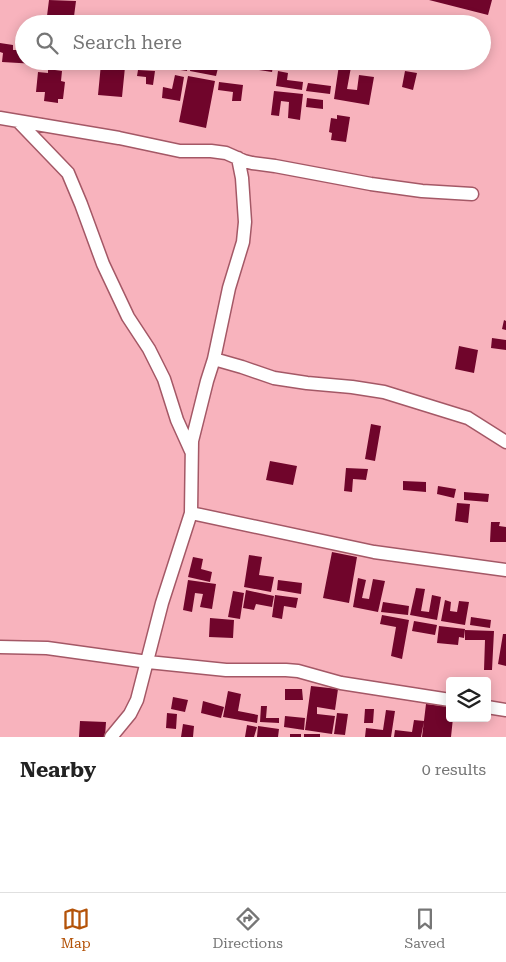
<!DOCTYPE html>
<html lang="en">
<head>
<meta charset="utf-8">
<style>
  body { margin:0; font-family:"Roboto Serif",serif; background:#f6f6f6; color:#222 }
  .controls { position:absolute; right:15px; bottom:15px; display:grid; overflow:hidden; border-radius:5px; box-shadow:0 2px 12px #0003 }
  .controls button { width:45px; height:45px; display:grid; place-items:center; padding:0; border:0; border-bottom:1px solid #e0e0e0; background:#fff; color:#222; font:25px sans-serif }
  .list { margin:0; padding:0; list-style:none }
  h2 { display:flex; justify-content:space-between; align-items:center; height:65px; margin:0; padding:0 20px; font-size:21px }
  h2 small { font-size:16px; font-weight:400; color:#767676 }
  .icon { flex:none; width:28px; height:28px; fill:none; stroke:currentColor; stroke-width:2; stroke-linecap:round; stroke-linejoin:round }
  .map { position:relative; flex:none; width:506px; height:737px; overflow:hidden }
  .search { position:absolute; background:#fff; box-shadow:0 2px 12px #0003; left:15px; right:15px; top:15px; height:55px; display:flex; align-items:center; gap:12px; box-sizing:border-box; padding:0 18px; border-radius:28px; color:#767676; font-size:19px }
  .sheet { height:155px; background:#fff }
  nav { display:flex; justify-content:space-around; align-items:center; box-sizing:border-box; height:70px; border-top:1px solid #e0e0e0; background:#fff; font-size:14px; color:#767676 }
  nav a { display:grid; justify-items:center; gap:2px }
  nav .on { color:#b45309 }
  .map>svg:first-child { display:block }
  .building { fill:#70052b }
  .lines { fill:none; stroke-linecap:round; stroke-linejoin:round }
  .minor-casing { stroke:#a45866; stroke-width:15 }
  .minor { stroke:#fff; stroke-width:12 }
</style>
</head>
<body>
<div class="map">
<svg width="506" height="737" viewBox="0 0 506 737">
  <rect width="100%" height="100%" fill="#f8b3bd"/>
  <path class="building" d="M49,0L76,1L73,24H46Z
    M429,0H492L488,15Z
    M0,43L13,45V50H24V61H37L36,64L2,62L3,53L0,52Z
    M72,61H98L97,69L71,65Z
    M137,61H156V65L137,62Z
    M162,61H179L188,63L187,71L161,67Z
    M247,61H274L272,72L246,68Z
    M101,64L125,67L122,97L98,95Z
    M191,64L218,68L216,76L190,71Z
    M339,65L351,67L347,89L357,90L359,75L374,77L369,105L334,99Z
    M48,69L62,71L61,81L65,82L63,99H58V103L44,101L45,92H36L38,72L48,73Z
    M138,70L155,71L153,85L146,84V77L137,76Z
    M278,71L288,73L287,80L303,82L302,90L276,86Z
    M405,71L417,73L413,90L402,87Z
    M175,75L184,77L180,101L162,98L163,87L172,89Z
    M188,76L215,81L206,128L179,122Z
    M219,82L243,85L241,101H232L233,92L218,90Z
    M308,83L331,86L330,94L306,91Z
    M274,91L303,94L300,120L288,118L289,102L281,101L279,116L271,115Z
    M307,98L323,100V109L306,107Z
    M337,115L350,117L346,142L331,140L332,133L329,132L331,118L337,119Z
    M504,320L506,321V330L502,329Z
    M492,338L506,340V350L491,348Z
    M459,346L478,350L474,373L455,369Z
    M371,424L381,426L375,461L365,459Z
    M270,461L297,466L293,485L266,480Z
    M346,468L368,469L366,480L353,479L352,492L344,491Z
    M403,481L426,482V492L403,490Z
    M438,486L456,489L454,498L437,494Z
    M464,492L489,494L488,502L464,500Z
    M457,503L470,504L468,523L455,521Z
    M491,522H500L499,526L506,527V542H490Z
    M332,552L357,557L349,603L323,598Z
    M249,555L262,557L259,575L274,577L271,592L244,587Z
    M193,557L203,559L201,569L212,572L210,582L188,577Z
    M358,578L366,580L362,598L369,599L373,579L385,581L378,612L353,607Z
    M188,580L216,584L212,609L200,607L203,594L195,593L192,612L183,610Z
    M278,580L302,583L301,594L277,590Z
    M416,588L425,589L421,611L429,612L432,595L441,597L437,620L410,615Z
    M246,590L274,596L272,607L256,604L254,610L243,608Z
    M233,591L244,593L240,619L228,617Z
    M275,595L298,598L296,608L284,606L282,619L272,617Z
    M445,600L451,602L450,611L457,612L459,601L469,602L465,625L441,621Z
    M383,602L409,606L408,615L381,612Z
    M382,615L409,620L402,659L391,656L396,627L380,624Z
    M471,617L491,620L490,628L470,625Z
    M210,618L234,620L233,638L209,637Z
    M414,621L437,625L435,635L412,631Z
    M439,626L465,629L464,638L459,637L458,645L437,643Z
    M465,630L494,631L492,670H484L485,640H465Z
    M503,634H506V666L498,664Z
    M311,686L338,689L335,710L317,707V714L335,716L332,734L305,730Z
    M285,689H302L303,700H285Z
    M228,691L241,694L238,711L258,715L257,723L223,717Z
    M173,697L188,700L185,712L171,709Z
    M203,701L224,707L221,718L201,713Z
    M426,704L450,707V718H453L451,737H422Z
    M261,706H267L266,718H279V723L260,722Z
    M365,709H374L373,723H364Z
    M386,710L395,711L391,737H365L366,728L383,730Z
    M167,713L177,714L176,729L166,728Z
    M337,713L348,714L345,735L334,734Z
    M285,716L305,718L304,730L284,727Z
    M414,720L424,721L421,737H394L395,730L412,732Z
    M80,721L106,722L105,737H79Z
    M183,724L194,726L193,737H181Z
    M247,725L257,727L254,737H245Z
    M258,726L279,729L278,737H257Z
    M290,734H301V737H290Z
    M304,734H320V737H304Z"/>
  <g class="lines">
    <g class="minor-casing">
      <path id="minor" d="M0,118L119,138L180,151H211L226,153L244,161L252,163L275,166L371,184L422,191L472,194
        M18,121L68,173L81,204L103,264L128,317L149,349L164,379L177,420L191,451
        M214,359L242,367L274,378L307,383L352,387L384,392L468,418L506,442
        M191,513L374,552L506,570
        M0,647L47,648L148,662L226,670H286L298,671L341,683L450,700
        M487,707L506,710
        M111,737L130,714L137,700L162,603L191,513L192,441L207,381L214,359L229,288L243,242L245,222L242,178L238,158"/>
    </g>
    <use href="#minor" class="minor"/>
  </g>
</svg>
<div class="controls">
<button><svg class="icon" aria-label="layers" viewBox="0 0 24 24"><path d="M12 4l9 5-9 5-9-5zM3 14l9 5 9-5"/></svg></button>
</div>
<div class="search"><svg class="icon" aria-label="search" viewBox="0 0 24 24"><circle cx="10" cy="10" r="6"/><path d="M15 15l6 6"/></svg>Search here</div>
</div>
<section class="sheet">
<h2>Nearby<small>0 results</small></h2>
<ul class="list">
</ul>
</section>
<nav>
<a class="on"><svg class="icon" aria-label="map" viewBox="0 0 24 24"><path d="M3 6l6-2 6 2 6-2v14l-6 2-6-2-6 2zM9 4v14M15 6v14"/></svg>Map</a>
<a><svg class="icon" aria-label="directions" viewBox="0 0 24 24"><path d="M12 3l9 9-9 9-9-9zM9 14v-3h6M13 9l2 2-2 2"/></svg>Directions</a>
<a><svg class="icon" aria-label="saved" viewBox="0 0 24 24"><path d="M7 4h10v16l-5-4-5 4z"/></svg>Saved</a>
</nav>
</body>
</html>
